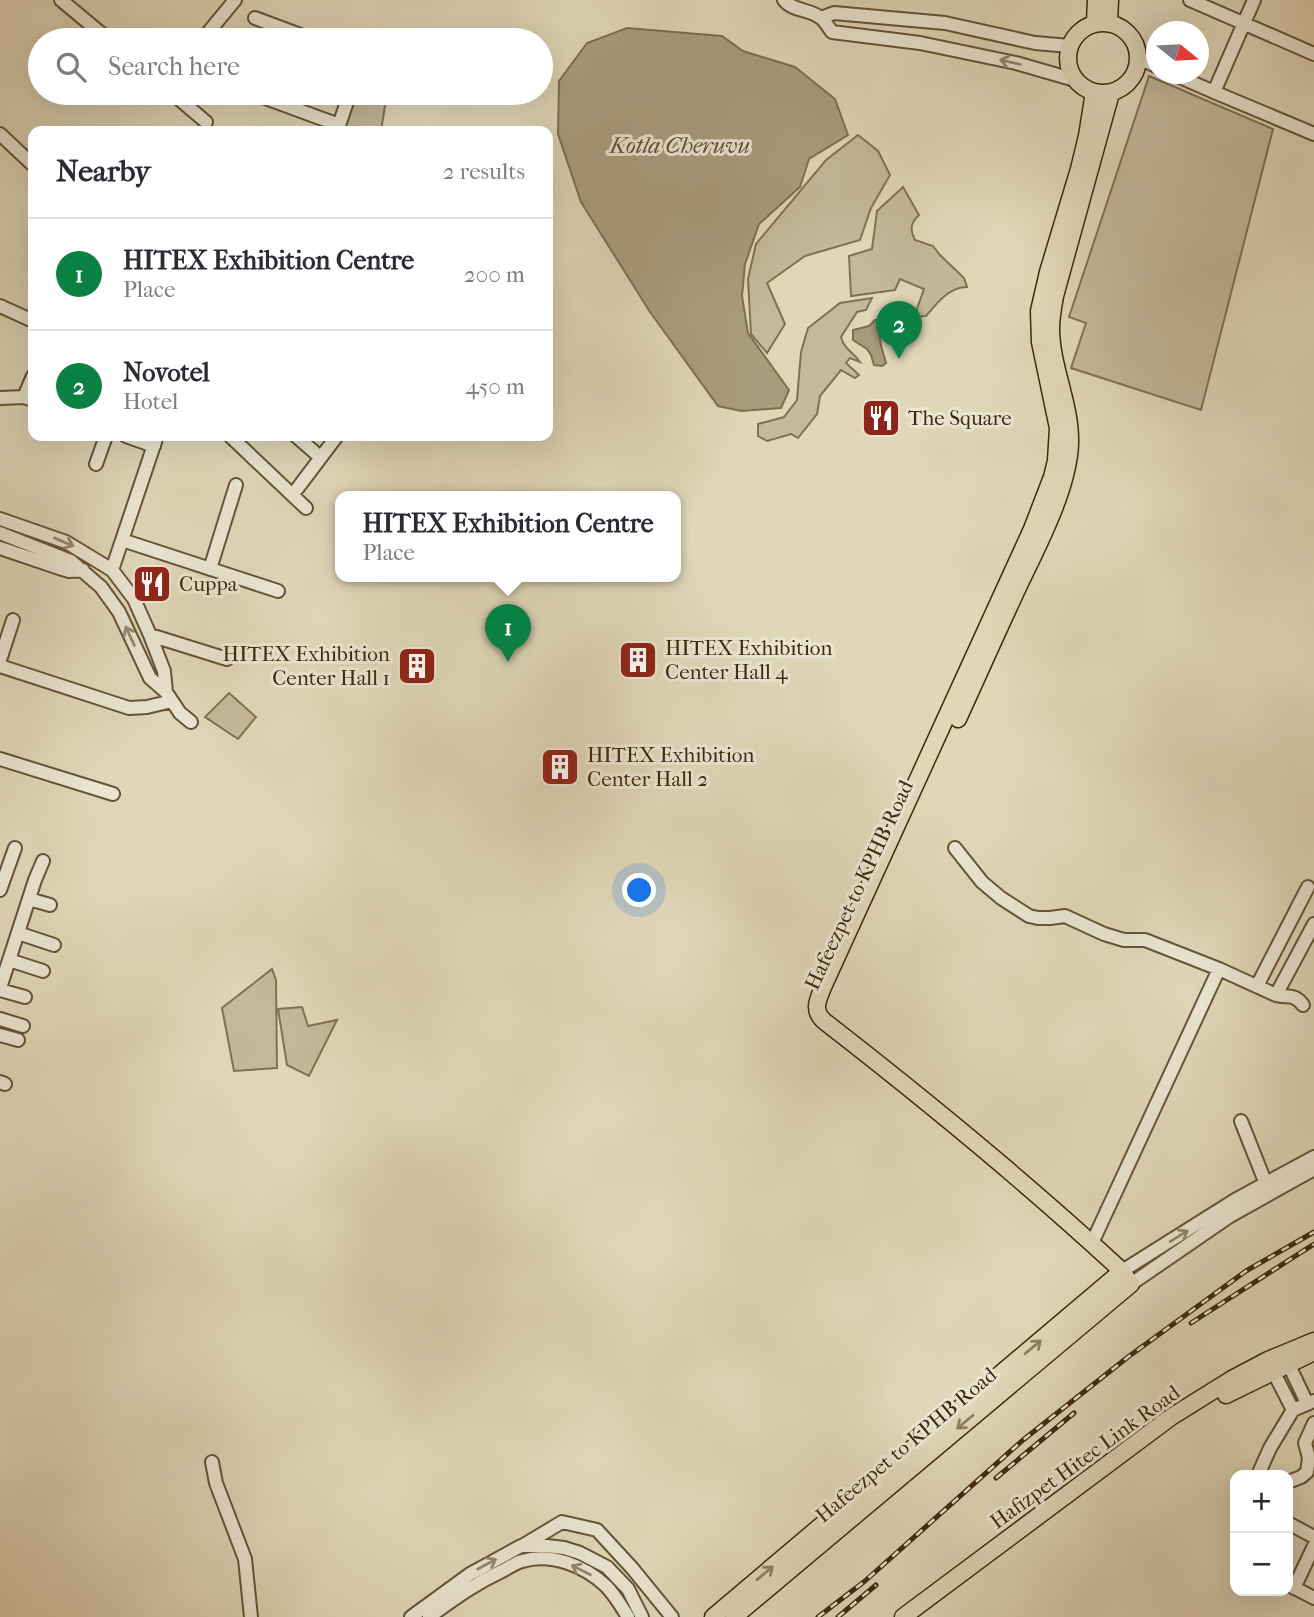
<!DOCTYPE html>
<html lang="en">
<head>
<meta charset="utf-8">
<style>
  body { margin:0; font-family:"IM FELL French Canon",serif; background:#f2f2f3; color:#2b2b33 }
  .controls { position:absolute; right:21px; bottom:21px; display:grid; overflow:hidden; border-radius:14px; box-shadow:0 7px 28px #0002 }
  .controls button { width:63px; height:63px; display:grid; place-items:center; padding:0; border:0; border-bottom:2px solid #e1e1e2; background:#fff; color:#2b2b33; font:35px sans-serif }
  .compass { position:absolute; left:1146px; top:21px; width:63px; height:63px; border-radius:50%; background:#fff; box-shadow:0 7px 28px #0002; rotate:108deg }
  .you { position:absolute; left:640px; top:891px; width:24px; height:24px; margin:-18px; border:5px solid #fff; border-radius:50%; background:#1a73e8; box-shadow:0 0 0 10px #1a73e833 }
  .badge { display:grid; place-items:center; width:46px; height:46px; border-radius:50%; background:#0b8043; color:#fff; font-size:23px; font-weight:700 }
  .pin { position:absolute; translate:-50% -58px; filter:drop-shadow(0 2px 4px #0008) }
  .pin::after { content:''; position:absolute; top:37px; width:24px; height:21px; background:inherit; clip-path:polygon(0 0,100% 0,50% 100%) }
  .popup { position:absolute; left:335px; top:491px; width:346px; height:91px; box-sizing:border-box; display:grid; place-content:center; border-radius:14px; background:#fff; filter:drop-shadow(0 2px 5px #0005); font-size:23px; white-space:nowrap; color:#7c7c81 }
  .popup b { font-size:26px; color:#2b2b33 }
  .popup::after { content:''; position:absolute; left:50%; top:100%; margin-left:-14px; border:14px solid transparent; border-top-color:#fff }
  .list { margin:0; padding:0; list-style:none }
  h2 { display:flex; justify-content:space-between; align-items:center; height:91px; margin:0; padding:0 28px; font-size:30px }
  h2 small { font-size:23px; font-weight:400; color:#7c7c81 }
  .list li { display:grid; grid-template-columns:46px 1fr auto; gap:21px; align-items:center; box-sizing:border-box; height:112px; padding:0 28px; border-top:2px solid #e1e1e2 }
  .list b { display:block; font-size:26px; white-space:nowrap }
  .list p { margin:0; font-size:23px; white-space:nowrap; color:#7c7c81 }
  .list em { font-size:23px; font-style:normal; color:#7c7c81 }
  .icon { flex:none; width:38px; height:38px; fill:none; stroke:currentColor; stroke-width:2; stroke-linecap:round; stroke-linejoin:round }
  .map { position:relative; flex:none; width:1314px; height:1617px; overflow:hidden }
  .search { position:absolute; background:#fff; box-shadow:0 7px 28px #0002; left:28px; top:28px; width:525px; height:77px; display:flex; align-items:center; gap:18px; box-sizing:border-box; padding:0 24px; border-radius:38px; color:#7c7c81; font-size:26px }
  .panel { position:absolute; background:#fff; box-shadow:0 7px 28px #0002; left:28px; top:126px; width:525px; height:315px; border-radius:14px }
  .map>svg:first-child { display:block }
  .green { fill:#c4b99c; stroke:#817154; stroke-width:2 }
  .water { fill:#a99c7e; stroke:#7e6e50; stroke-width:2 }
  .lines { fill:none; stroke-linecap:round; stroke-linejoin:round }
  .minor-casing { stroke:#665437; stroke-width:16 }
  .major-casing { stroke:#3e290c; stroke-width:19 }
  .minor { stroke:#ebe5d2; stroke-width:12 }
  .major { stroke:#e0d7b9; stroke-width:16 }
  .rail-casing { stroke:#3e290c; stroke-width:5 }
  .rail { stroke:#ebe5d2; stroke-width:2.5; stroke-dasharray:8; stroke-linecap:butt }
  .oneway { stroke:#94876f }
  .oneway2 { stroke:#8f8062 }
  .labels { text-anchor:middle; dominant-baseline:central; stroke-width:6; stroke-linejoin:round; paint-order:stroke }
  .poi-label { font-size:21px; fill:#3e290c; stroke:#ebe5d2; text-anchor:start }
  .street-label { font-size:21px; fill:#3e290c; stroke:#ebe5d2 }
  .water-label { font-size:23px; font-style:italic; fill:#5e4c2e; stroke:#ebe5d2 }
</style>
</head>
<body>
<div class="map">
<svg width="1314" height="1617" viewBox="0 0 1314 1617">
  <rect width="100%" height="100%" fill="#e0d7b9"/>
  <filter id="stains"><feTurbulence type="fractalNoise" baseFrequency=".00286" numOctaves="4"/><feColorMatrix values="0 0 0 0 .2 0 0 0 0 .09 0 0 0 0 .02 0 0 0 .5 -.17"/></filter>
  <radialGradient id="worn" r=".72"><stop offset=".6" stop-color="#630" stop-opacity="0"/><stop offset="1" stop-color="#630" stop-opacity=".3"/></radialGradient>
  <path class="green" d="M1149,76L1273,129L1201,410L1071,368L1086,323L1069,317Z
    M357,93H387L381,131H344Z
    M858,135L878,151L890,175L871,208L860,240L805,256L767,283L785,324L767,353L751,334L748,279L756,244L826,160Z
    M903,187L919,215C910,223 910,230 915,240L933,246L940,255L964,278L967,287C949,287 937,303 926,316L914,317L924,289L900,279L895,290L851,296L849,256L872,249L877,211Z
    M872,298L866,310L857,312L841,337C845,351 853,351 860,362L850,358L846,363L859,375L855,378L841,370L820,396L817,414L798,438L791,434L767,441L758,436V424L784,417L797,400L801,352L808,328L840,303Z
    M229,693L256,717L238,739L205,717Z
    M272,969L276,980L277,1068L234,1071L222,1008Z
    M302,1007L308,1026L337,1020L309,1076L287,1065L278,1009Z"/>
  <path class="water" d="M627,28L722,36L743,51L795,67L835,99L848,135L809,159L800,187L759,224L745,264L742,296L748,333L789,390L781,408L741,411L718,406L650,312L581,202L558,134L559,81L587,43Z
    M880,319L883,320L885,326C875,337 883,350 886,363L882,366L874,365L871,355L867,349L853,340V330L869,326L875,320Z"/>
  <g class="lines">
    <g class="minor-casing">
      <path id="minor" d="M61,0L109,40
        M784,0C792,11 810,9 821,18C825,21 829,28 832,32L920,43L1016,63L1075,80
        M1190,0L1314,54
        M255,18L314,40
        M821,18L834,13L945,23L1035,43L1070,46
        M202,40L235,0
        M1139,58L1156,66
        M1173,74L1214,92L1314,134
        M1214,92L1254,0
        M172,93L206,122
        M252,93L339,125
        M337,131L350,93
        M0,134L33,165
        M0,306L33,321
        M24,397L33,376
        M0,398L24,397L33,400
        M126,436L154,446
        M230,436L306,508
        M296,436L320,457
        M96,464L106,436
        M297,489L337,436
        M0,519L66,542L112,570L134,599L150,635L164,671L166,692
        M0,533L71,561L101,587L119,612L150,678L166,692L180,713L191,722
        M122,540L278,591
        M0,548L62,569L69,571L83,570
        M210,569L236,485
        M112,570L157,436
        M150,635L227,659
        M0,660L13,620
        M0,666L129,708L147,707L172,701
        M0,759L113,794
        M955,848L982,882L1001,898L1029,916L1038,918H1050L1065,916L1104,934L1124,940H1145L1219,969L1276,995C1288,998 1294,993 1303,1005
        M0,890L15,848
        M29,899L50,905
        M18,933L54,945
        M9,960L43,971
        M1257,986L1308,887
        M0,988L35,880L43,861
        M0,990L25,997
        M1276,995L1314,924
        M0,1019L23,1026
        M0,1035L18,1040
        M0,1082L5,1084
        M1241,1121L1266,1184
        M1092,1243L1219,969
        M1122,1271L1235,1200L1314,1157
        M1131,1284L1230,1216L1314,1169
        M1285,1357L1307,1403
        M1271,1367L1293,1410
        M212,1462L216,1483L245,1559L251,1617
        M1258,1475L1270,1448L1293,1410L1314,1401
        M1288,1482L1301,1477L1307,1472L1309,1458L1305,1443L1314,1423
        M1288,1523L1314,1537
        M522,1546L562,1522L597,1530L632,1568L672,1617
        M1289,1585L1314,1598
        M1294,1588L1314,1546
        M411,1617L470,1574L521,1546H547L564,1548L580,1553L607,1567L628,1589L642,1617
        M429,1617C454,1599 474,1584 502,1571C508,1568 515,1563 522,1561C551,1552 585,1566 606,1586C615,1595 621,1606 628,1617"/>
    </g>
    <g class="major-casing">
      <path id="major" d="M1109,22L1110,0
        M1068 58a35 35 0 1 1 70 0a35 35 0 1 1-70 0Z
        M1095,23L1096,0
        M958,719C979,673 999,628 1020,583C1039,544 1069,486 1070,443C1071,404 1051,367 1051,328C1051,318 1053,307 1055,296L1111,93
        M1226,1395L1314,1352
        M713,1617L1122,1271
        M734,1617L1131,1284L1122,1271C1027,1183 927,1101 824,1021C812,1010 818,1000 823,987L1032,529L1052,477L1056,461L1058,428L1040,342L1039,311L1048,272L1079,169L1087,136L1094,92
        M903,1617L1171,1417L1232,1379L1268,1360L1314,1341"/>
    </g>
    <use href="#minor" class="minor"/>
    <use href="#major" class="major"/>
    <g class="rail-casing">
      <path id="rail" d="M1191,1323L1314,1244
        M996,1478L1074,1413
        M818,1617L865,1581L1023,1440L1128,1357L1246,1271L1314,1232
        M838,1617L876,1585"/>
    </g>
    <use href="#rail" class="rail"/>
  </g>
  <defs><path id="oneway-shaft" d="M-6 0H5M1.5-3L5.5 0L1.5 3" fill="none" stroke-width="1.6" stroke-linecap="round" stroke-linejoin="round" transform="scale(1.75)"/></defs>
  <g class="oneway">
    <use href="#oneway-shaft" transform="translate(1010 62) rotate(-167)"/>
    <use href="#oneway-shaft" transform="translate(64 542) rotate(23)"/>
    <use href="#oneway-shaft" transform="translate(130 636) rotate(-115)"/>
    <use href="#oneway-shaft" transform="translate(1179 1236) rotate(-32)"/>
    <use href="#oneway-shaft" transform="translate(487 1564) rotate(-28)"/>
    <use href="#oneway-shaft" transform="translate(581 1570) rotate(-153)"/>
  </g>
  <g class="oneway2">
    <use href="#oneway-shaft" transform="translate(1033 1347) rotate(-40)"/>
    <use href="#oneway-shaft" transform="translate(965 1422) rotate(140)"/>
    <use href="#oneway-shaft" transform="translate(765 1573) rotate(-40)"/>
  </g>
  <defs>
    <g id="restaurant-square" transform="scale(2.0125)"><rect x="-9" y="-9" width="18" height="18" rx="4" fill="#8f2418" stroke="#ebe5d2"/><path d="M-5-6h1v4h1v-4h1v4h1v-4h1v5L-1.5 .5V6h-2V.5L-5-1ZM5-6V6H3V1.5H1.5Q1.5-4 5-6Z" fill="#fff"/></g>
    <g id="building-square" transform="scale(2.0125)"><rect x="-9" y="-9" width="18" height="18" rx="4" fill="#8f2418" stroke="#ebe5d2"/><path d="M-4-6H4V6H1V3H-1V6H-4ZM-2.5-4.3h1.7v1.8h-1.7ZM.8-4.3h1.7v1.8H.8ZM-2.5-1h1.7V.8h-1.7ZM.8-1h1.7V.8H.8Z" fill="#fff"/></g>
  </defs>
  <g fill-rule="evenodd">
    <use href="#restaurant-square" x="881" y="418"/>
    <use href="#restaurant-square" x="152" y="584"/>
    <use href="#building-square" x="638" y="660"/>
    <use href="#building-square" x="417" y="666"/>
    <use href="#building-square" x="560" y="767"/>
  </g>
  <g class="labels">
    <g class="poi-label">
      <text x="908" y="418">The Square</text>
      <text x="179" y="584">Cuppa</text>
      <text x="665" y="648">HITEX Exhibition<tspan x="665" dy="24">Center Hall 4</tspan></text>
      <text x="390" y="654" text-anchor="end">HITEX Exhibition<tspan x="390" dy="24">Center Hall 1</tspan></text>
      <text x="587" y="755">HITEX Exhibition<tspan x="587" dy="24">Center Hall 2</tspan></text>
    </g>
    <g class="street-label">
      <text transform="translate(859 885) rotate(-65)">Hafeezpet to KPHB Road</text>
      <text transform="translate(906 1445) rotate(-40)">Hafeezpet to KPHB Road</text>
      <text transform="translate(1085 1457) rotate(-36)">Hafizpet Hitec Link Road</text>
    </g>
    <g class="water-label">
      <text x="680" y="145">Kotla Cheruvu</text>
    </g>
  </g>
  <rect width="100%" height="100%" filter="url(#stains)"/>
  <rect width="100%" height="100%" fill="url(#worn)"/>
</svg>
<div class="controls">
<button>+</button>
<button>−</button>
</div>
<svg class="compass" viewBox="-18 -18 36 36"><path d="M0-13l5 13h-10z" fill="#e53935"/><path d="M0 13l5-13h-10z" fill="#7c7c81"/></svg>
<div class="you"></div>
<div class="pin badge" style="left:508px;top:662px">1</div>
<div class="popup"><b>HITEX Exhibition Centre</b>Place</div>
<div class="pin badge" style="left:899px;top:359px">2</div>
<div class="search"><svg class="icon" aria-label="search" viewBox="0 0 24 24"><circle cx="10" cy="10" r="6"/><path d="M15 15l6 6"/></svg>Search here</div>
<section class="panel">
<h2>Nearby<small>2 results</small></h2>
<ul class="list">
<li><span class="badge">1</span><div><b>HITEX Exhibition Centre</b><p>Place</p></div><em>200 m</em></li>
<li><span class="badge">2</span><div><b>Novotel</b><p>Hotel</p></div><em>450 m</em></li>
</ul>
</section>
</div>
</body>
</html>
